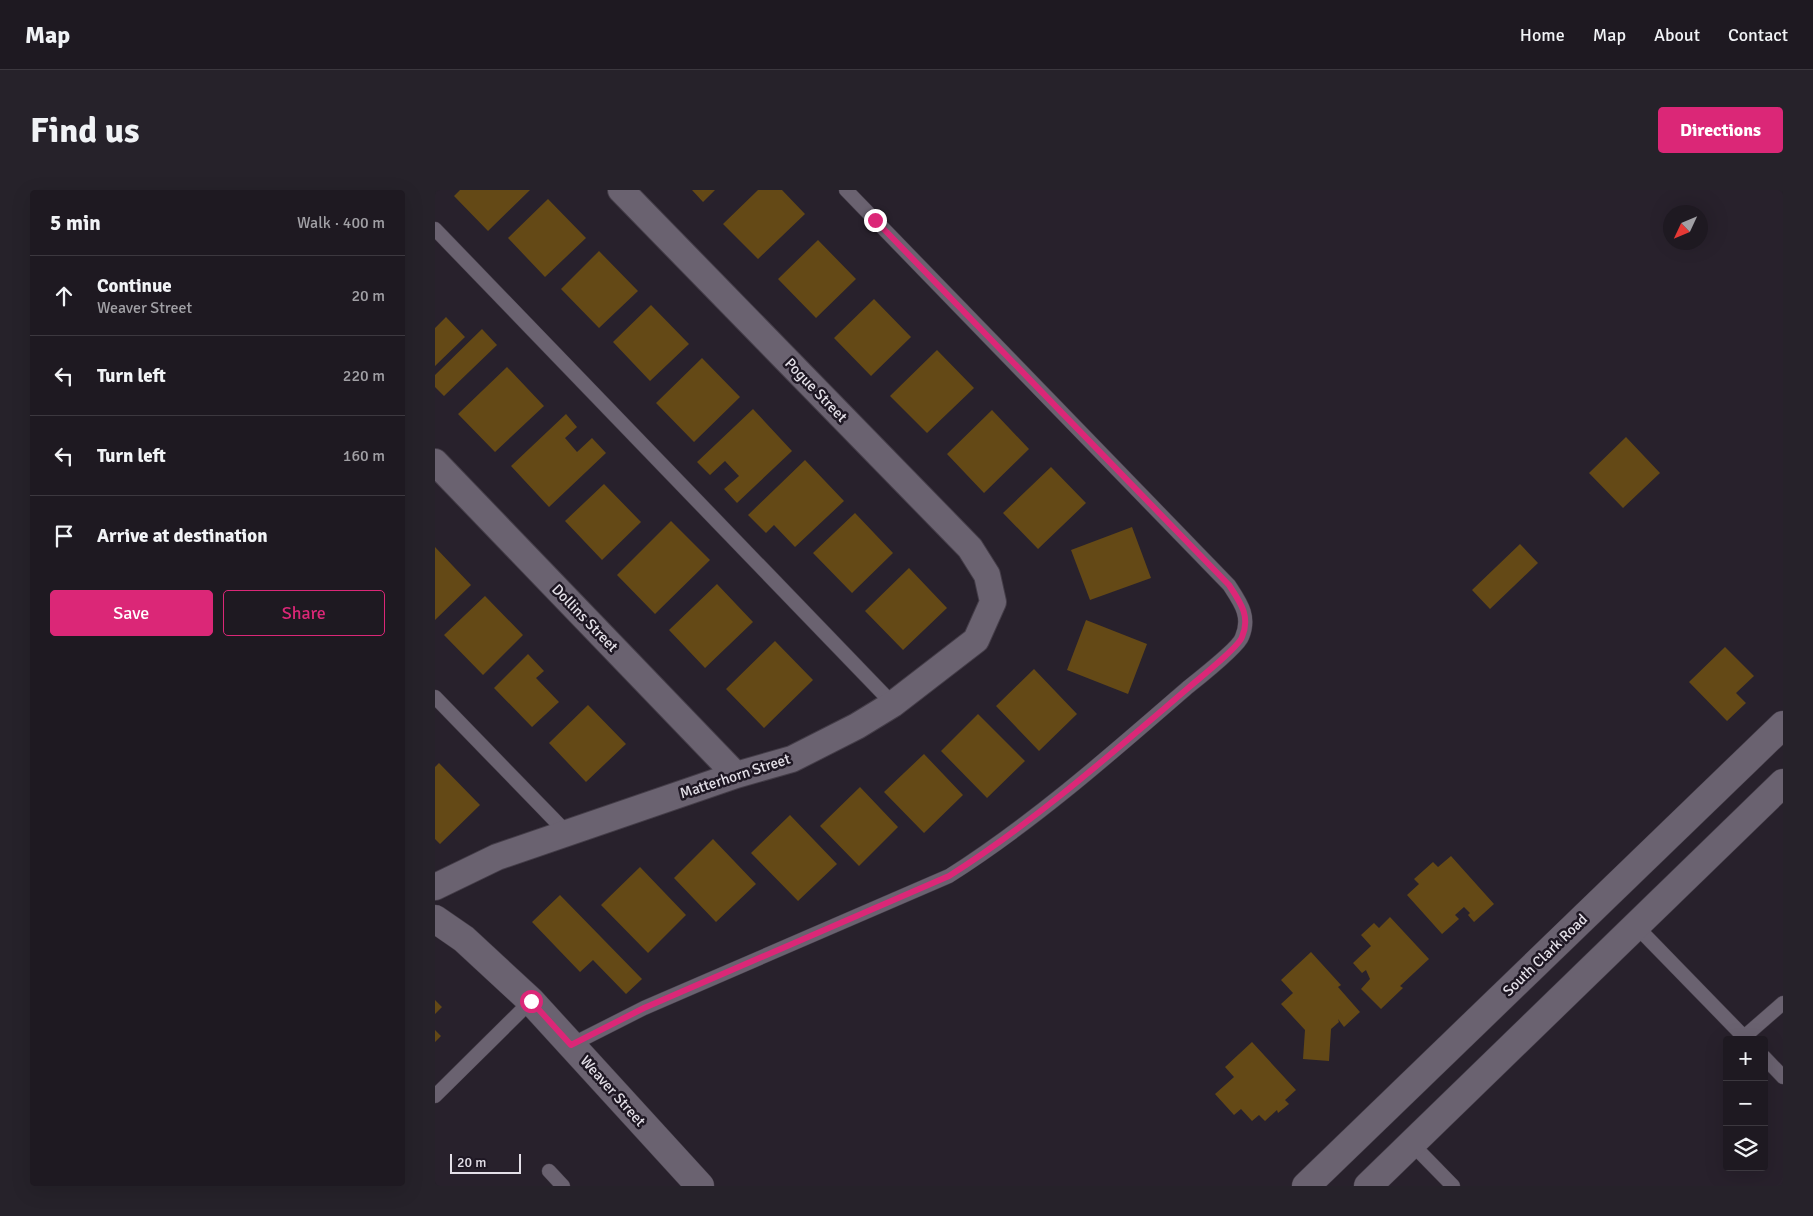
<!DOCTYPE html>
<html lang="en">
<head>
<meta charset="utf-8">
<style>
  body { margin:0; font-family:Signika,sans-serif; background:#26222a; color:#f1f3f6 }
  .controls { position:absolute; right:15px; bottom:15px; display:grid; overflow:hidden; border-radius:5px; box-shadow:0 5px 20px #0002 }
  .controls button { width:45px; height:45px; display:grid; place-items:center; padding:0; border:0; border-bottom:1px solid #3c383f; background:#1e1921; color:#f1f3f6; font:25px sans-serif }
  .compass { position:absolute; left:1228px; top:15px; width:45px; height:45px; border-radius:50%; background:#1e1921; box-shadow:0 5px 20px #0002; rotate:226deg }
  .scale { position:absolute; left:15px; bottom:12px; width:71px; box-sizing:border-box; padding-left:5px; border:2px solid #e4e0e8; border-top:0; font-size:14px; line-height:18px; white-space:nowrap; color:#e4e0e8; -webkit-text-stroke:4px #1e1723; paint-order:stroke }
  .stop { position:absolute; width:15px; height:15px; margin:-11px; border:4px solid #db2777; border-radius:50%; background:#fff }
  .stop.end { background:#db2777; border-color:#fff; box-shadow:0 1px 5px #0008 }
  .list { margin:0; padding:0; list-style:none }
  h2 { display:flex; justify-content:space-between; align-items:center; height:65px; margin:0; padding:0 20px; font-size:21px }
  h2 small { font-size:16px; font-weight:400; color:#a1a0a5 }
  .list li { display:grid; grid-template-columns:32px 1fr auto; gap:15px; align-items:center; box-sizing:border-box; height:80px; padding:0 20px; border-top:1px solid #3c383f }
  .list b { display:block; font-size:19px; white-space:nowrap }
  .list p { margin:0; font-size:16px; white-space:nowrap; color:#a1a0a5 }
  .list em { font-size:16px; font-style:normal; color:#a1a0a5 }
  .actions { display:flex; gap:10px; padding:15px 20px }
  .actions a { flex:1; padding:11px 0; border:1px solid #db2777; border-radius:5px; text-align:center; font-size:18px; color:#db2777 }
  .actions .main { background:#db2777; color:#fff }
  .icon { flex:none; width:28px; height:28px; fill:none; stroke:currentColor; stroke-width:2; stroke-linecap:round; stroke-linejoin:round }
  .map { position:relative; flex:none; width:1348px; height:996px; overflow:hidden; border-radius:5px }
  header { display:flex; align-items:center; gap:30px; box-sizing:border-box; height:70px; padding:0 25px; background:#1e1921; border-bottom:1px solid #3c383f }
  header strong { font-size:24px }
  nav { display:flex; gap:28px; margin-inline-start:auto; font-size:18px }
  .intro { display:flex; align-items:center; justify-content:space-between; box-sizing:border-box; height:120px; padding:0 30px }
  h1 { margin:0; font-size:35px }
  .button { padding:12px 22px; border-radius:5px; background:#db2777; color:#fff; font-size:18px; font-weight:700 }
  main { display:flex; gap:30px; padding:0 30px }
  aside { flex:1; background:#1e1921; border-radius:5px; box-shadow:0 5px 20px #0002 }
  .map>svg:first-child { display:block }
  .building { fill:#644916 }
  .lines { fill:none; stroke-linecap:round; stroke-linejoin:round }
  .lane-casing { stroke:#443d48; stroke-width:15 }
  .street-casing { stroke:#443d48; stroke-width:28 }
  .secondary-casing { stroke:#443d48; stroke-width:29 }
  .lane { stroke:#6a6270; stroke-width:14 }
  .street { stroke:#6a6270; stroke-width:26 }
  .secondary { stroke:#6a6270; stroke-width:28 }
  .route { stroke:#db2777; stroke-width:6 }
  .labels { text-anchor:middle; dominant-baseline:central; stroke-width:5; stroke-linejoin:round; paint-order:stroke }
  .street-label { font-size:15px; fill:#e4e0e8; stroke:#1e1723 }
</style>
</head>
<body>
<header>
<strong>Map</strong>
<nav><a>Home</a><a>Map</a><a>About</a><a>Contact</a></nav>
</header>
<div class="intro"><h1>Find us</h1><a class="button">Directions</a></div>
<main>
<aside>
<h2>5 min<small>Walk · 400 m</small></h2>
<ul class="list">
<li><svg class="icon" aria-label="ahead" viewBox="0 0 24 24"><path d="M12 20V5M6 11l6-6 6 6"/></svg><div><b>Continue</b><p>Weaver Street</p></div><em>20 m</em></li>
<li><svg class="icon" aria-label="left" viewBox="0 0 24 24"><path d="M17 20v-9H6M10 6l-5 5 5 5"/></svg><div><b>Turn left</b></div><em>220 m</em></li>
<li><svg class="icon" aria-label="left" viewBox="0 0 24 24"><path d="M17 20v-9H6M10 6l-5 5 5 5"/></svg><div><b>Turn left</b></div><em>160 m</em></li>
<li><svg class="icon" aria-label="arrive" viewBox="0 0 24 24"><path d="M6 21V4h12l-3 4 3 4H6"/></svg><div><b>Arrive at destination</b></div></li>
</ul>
<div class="actions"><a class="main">Save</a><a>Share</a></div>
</aside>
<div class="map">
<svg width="1348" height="996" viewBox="0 0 1348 996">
  <rect width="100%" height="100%" fill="#28212c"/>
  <path class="building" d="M25,0H95L53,41L19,6Z
    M257,0H280L268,12Z
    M323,0H347L370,24L323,69L288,34Z
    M113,9L151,48L110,87L73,48Z
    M383,50L421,89L381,128L343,89Z
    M164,61L203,101L164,138L126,99Z
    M439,109L476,147L436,186L399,148Z
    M216,115L254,154L215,191L178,152Z
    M11,127L30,147L0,176V138Z
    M47,139L62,155L9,206L0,197V185Z
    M502,160L539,198L492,243L455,206Z
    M267,168L305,207L259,252L221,213Z
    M72,177L109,216L60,262L23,224Z
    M318,219L357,261L302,313L289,299L304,286L290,271L275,285L262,272Z
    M557,220L594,259L549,303L512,264Z
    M131,224L142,237L130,248L142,262L157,248L171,263L114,317L76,276Z
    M1191,247L1225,283L1188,318L1154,283Z
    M370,270L409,311L360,357L339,335L331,343L313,325Z
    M616,277L651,313L603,359L568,323Z
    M169,294L206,332L167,370L130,331Z
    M420,323L458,363L417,403L378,363Z
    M236,331L275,370L220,424L182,385Z
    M697,337L716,388L655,410L636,360Z
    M1085,354L1103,373L1055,419L1037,400Z
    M0,357L36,395L0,430Z
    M474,378L512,418L468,460L430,421Z
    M282,394L318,432L270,478L234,440Z
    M50,406L88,445L48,485L9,445Z
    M651,430L712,454L693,504L632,480Z
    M340,451L378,490L329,538L291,499Z
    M1290,457L1319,486L1301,503L1311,513L1292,531L1254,492Z
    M93,464L109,481L101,488L124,512L97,537L59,498Z
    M599,479L642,524L604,561L561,516Z
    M153,515L191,554L151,592L114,553Z
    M543,524L590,571L552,608L506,561Z
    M489,564L528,605L489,643L449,602Z
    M4,573L45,615L5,654L0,649V577Z
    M425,597L463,637L424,676L385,636Z
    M355,625L402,674L363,711L316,663Z
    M278,649L321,694L281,732L239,688Z
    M1016,666L1059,714L1039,732L1033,725L1035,723L1029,717L1020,725L1024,729L1007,744L972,705L984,694L979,689L998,672L1003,677Z
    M205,677L251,725L213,763L166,715Z
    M125,705L207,789L191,804L158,770L145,782L97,732Z
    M955,727L994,769L965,796L968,798L946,819L926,799L935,789L931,780L927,783L918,773L936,756L926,745L939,733L944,738Z
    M876,762L906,795L903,797L925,822L909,837L903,829L904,832L896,839L894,871L868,869L870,840L846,814L858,803L846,790Z
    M0,810L7,817L0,824Z
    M0,840L6,846L0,852Z
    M817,852L861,900L850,910L854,914L843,923L842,920L830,931L824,925L817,931L806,919L799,925L780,904L799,887L790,877Z"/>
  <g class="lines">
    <g class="lane-casing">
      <path id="lane" d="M0,39L458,514
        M0,507L132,643
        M1201,736L1312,850
        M1309,847L1348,813
        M136,855L209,818L514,686C599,632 676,564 752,498C762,490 804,457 807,447C816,426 805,412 794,395L411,0
        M1329,867L1348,887
        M0,906L96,811
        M977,954L1018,996
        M114,981L128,996"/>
    </g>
    <g class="street-casing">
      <path id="street" d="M0,272L301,585
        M0,697L62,667L301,585L357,569L422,536L458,514L541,450L558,412L552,385L535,358L186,0"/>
    </g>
    <g class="secondary-casing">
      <path id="secondary" d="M0,729L29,749L96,811L265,996
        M871,996L1348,535
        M933,996L1348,593"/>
    </g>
    <use href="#lane" class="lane"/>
    <use href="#street" class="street"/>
    <use href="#secondary" class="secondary"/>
  </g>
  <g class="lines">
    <path class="route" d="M96,811L136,855L209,818L514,686C599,632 676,564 752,499C762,490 804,457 807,447C816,426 805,412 794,395L440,30"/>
  </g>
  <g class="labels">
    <g class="street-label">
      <text transform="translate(381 200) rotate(46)">Pogue Street</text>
      <text transform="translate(150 428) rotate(46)">Dollins Street</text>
      <text transform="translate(300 586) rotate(-18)">Matterhorn Street</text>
      <text transform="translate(1110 765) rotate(-44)">South Clark Road</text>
      <text transform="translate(178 901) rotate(48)">Weaver Street</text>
    </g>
  </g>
</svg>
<div class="controls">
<button>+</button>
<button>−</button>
<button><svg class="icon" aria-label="layers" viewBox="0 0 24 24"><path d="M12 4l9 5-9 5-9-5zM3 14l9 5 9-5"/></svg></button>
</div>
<svg class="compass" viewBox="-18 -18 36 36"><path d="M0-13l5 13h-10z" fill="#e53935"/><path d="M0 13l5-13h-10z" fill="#a1a0a5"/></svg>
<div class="scale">20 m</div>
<div class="stop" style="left:96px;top:811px"></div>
<div class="stop end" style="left:440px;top:30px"></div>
</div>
</main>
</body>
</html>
